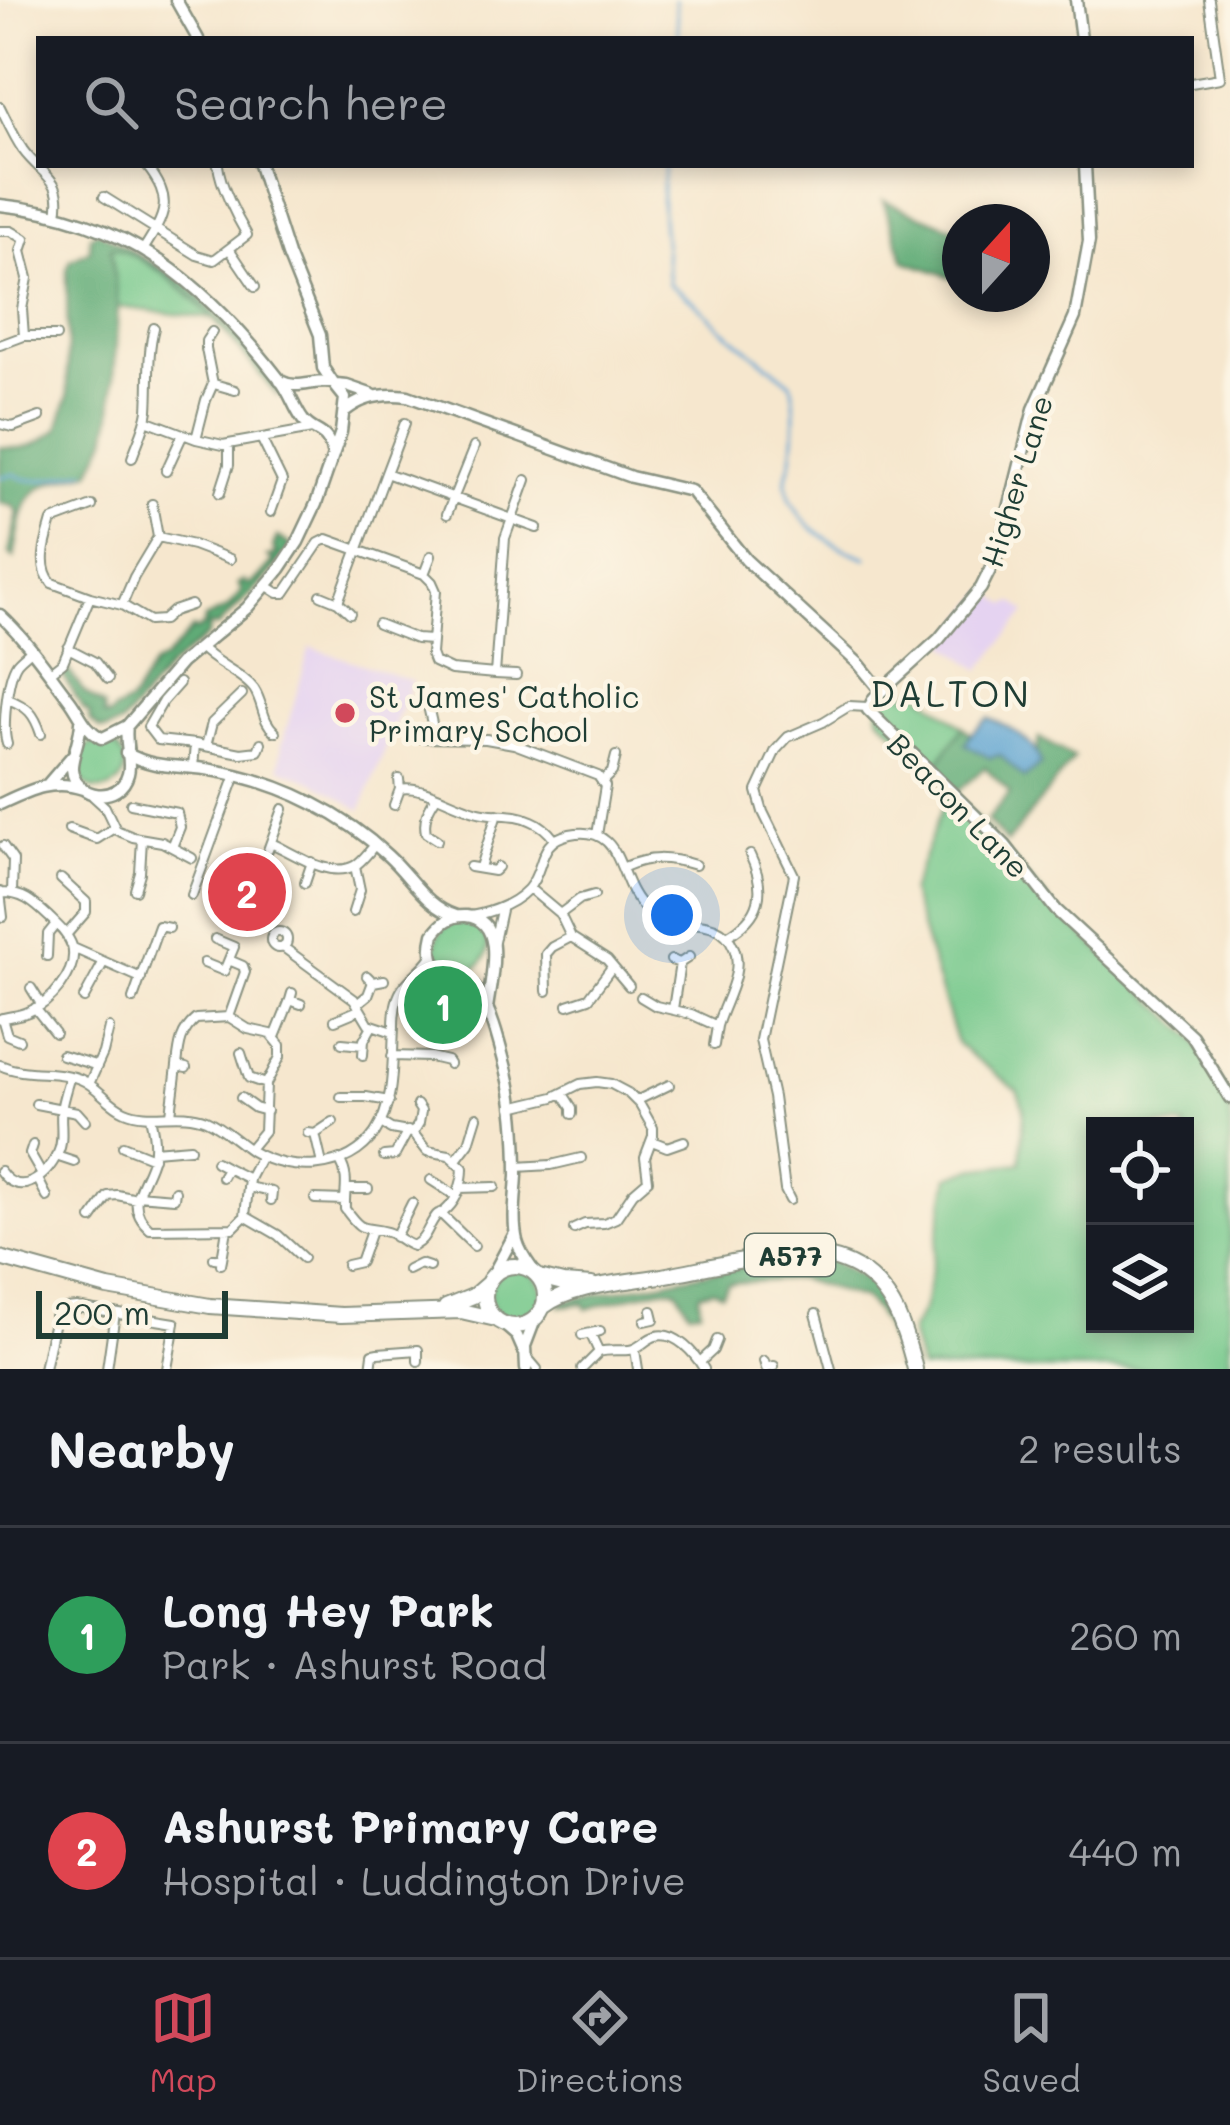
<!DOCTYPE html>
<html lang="en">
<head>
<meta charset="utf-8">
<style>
  body { margin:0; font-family:Mali,sans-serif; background:#20242c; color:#f1f3f6 }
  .controls { position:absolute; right:36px; bottom:36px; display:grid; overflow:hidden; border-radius:0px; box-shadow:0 6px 18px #0003 }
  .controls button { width:108px; height:108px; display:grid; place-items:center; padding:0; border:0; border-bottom:3px solid #363941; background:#171b24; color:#f1f3f6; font:60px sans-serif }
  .compass { position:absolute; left:942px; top:204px; width:108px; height:108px; border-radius:50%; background:#171b24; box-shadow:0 6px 18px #0003; rotate:21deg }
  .scale { position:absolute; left:36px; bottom:30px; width:192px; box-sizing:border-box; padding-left:12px; border:6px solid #1f3d34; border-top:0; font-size:33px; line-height:42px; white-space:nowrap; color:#1f3d34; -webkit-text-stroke:9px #fcf5e5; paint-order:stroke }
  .you { position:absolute; left:672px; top:915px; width:42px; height:42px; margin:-30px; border:9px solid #fff; border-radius:50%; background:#1a73e8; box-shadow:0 0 0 18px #1a73e833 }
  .badge { display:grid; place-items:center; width:78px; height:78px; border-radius:50%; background:#d1495b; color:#fff; font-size:39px; font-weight:700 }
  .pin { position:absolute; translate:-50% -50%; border:6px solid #fff; box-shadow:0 3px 12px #0006 }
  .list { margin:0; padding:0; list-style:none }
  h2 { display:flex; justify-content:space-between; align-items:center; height:156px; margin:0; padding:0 48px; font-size:51px }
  h2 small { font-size:39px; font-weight:400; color:#9ea1a6 }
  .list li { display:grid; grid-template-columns:78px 1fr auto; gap:36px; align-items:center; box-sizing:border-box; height:216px; padding:0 48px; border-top:3px solid #363941 }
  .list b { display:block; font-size:45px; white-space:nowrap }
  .list p { margin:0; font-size:39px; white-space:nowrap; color:#9ea1a6 }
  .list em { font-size:39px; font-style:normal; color:#9ea1a6 }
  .icon { flex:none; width:66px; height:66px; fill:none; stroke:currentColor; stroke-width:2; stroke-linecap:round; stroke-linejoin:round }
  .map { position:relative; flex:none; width:1230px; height:1369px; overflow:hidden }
  .search { position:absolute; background:#171b24; box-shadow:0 6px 18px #0003; left:36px; right:36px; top:36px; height:132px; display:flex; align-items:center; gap:30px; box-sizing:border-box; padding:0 42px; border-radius:0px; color:#9ea1a6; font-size:45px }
  .sheet { height:588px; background:#171b24 }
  nav { display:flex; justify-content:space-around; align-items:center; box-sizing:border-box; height:168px; border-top:3px solid #363941; background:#171b24; font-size:33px; color:#9ea1a6 }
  nav a { display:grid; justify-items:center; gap:6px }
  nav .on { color:#d1495b }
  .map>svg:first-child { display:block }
  .built { fill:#e5d3f1 }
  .green { fill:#75c88b; stroke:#4a8260; stroke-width:3; fill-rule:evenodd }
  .forest { fill:#60ac77; stroke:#407456; stroke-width:3 }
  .water { fill:#5ba3d2; stroke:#3d7083; stroke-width:3 }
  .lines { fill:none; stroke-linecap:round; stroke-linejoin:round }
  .stream { stroke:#5ba3d2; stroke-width:3 }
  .street-casing { stroke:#8a9281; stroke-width:12 }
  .secondary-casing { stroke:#8a9281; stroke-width:15 }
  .primary-casing { stroke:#8a9281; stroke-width:18 }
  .street { stroke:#fff; stroke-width:8 }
  .secondary { stroke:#fff; stroke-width:10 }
  .primary { stroke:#fff; stroke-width:14 }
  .poi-dot { fill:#d1495b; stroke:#fcf5e5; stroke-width:4.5 }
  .labels { text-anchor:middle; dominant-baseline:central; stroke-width:9; stroke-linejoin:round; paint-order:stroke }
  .shield { fill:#fcf5e5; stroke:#617469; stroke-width:3 }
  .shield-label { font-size:27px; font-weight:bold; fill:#1f3d34 }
  .street-label { font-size:30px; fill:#1f3d34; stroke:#fcf5e5 }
  .poi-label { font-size:30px; fill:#1f3d34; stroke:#fcf5e5; text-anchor:start }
  .quarter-label { font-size:36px; letter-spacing:3px; fill:#1f3d34; stroke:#fcf5e5 }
</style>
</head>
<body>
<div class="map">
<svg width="1230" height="1369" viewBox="0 0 1230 1369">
  <rect width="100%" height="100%" fill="#fcf5e5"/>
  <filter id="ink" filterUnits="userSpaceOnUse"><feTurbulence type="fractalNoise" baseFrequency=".00833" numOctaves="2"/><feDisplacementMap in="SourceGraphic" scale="24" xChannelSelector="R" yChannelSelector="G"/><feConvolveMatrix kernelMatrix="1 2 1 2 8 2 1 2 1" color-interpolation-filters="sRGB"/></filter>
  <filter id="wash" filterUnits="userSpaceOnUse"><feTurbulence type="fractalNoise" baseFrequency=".004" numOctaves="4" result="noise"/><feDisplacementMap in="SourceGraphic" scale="48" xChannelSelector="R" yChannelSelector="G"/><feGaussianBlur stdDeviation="2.7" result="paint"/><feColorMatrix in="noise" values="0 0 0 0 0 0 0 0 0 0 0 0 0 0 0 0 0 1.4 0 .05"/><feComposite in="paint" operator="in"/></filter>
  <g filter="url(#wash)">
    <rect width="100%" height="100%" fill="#f6e7ce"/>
    <path class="built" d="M987,590L1008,605L1014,602L1027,612L980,670L948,645L950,636Z
      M310,647L412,681L361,810L317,783L279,768L282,744Z"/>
    <path class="green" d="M110,247C152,258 183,290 214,319L118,307Z
      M893,686L908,696L915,689L963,727L933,770L880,717C875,704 884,695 893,686Z
      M77 766a24 24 0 1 1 48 0a24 24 0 1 1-48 0Z
      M950,788L1056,910L1192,1036L1230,1098V1369H920L910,1332L924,1307L949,1177L971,1169L1021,1163L1024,1108L1017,1090L957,1044L910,892ZM1095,1126H1185V1324H1095Z
      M436 946a26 26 0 1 1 52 0a26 26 0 1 1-52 0Z
      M489 1295a27 27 0 1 1 54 0a27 27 0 1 1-54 0Z"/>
    <path class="forest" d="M883,200L960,231V280L905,261Z
      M98,231L186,282L279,381L277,395C233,343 180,265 111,247L118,307L112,413L107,438L91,472C23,486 25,494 14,558L9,554L18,512L13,506L0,503V447C25,451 39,445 58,429L68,397L67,269L71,260L90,250V236Z
      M277,537L291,545C272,578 244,599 217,627L209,626L208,635L167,669L121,725L107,730L100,729L89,720L90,714L83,708L62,674L68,670L84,692L104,707V716L109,717L114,711L130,703L154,665L165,659L193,629L196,631L204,626L205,619L228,608L242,591L238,584L244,581L249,585L259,578L274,561L268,557L277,554L273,548Z
      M963,727L971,734L966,743L1000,755L1041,764L1037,751L1039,738L1074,758L1007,843L987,820L1010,793L985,767L958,791L933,770Z
      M783,1258L832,1261L879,1287L913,1369H897L885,1328L875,1311L863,1299L799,1279L728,1283L722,1293L713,1289L699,1293L700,1310L689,1311L677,1289L661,1288L586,1309L584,1303L561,1306L563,1301Z"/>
    <path class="water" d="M988,718C1010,727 1034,740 1041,764L1024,778L1000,755L990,758L965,744L971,734Z"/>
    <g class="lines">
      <path class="stream" d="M675,0L679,39
        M665,165C657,204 665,245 669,284L693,301L724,330L791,383C797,406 795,435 792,458C790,468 785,476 787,486C793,523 834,547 867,558
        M0,477L14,474C35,489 63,473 87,471"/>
    </g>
  </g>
  <g filter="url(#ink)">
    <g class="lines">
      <g class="street-casing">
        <path id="street" d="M1191,83L1220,78L1209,0
          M0,107C7,121 14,137 23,150C42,176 64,178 57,214
          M104,197L197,255L214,260L247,235C237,218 220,185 218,165
          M0,231H11L25,239L21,251L28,278L22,309L24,336
          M143,250C166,214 174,200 146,165
          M230,250L255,287
          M0,345L24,336H56
          M214,384L235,390
          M146,420L196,439L223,445L312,429
          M0,424L13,427L40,417
          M196,439L206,400L213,384L206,349V341L212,332
          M262,440L282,481L271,512
          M132,458C137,443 146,426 148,410C150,383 147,354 154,328
          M166,471L183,434
          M386,473L405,423
          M526,480L512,519L537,528
          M220,493L229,465V445
          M152,504L158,537
          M92,506L52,521C46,541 37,566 52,583L90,597L122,605L149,621L163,620L173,611L191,605
          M447,514L474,447
          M424,574L431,556
          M267,586L278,593H285L319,543L327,539L424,574L432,582L436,591L431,654L434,662L451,670L495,674L505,538L512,519L386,473L338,602
          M321,595L338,602L350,613
          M122,605L134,577L158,537L193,545L230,559
          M378,624L416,639L432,640
          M200,647C215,664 242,673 254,689C264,704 261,720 275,732
          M68,648L95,662L108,679
          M49,673L63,662L90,597
          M495,674L516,675
          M179,683L163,701L148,727L158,740L195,744
          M8,699C28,707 34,713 41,734
          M428,706L435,737
          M420,738L486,739L514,744L598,776L605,786L597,835
          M7,744C2,728 7,678 17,663C21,658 27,654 32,649
          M206,746L212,723L242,694
          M193,768L195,744L241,753L258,751L261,743
          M602,782L612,772L616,756
          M400,789C425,784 457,809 484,813C500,816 517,813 532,821C542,825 548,831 554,839
          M93,796L105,807L116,830L133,837L162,842L192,858
          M436,797C428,809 423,819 426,833L437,840
          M131,804L177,813L180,827L172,847
          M394,805L400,789L399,779
          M69,829L97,839L114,828
          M271,843C294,853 329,879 354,866C362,862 369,851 375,845
          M3,846L13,860L12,893
          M268,850L283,809
          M470,867L494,871L498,867
          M480,867L497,814
          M624,867C650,856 667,857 695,865
          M61,879L86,902V912L66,935
          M305,883L312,862
          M529,888L560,914L571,937L607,960L629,986
          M135,890L140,873L142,839
          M0,892L3,917
          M0,893C22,892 33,902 49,917C57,925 68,934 72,946C79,972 50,1004 28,1012C19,1016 9,1016 0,1019
          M192,895L236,775
          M353,912L360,890L355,866
          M560,914L580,899L594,895
          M471,916C492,912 513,905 528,889C546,869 536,841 570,834C627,823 615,885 647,910C675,933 719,910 734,948C744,973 724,1001 717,1026
          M271 940a8 8 0 1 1 16 0a8 8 0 1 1-16 0Z
          M727,936C762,916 767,891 750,855
          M494,942L501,910
          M283,947L354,999L369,1024L393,1032
          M73,948L141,978
          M47,956L48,934L56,924
          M229,960L243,966L245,972L229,1017
          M671,960L680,963L689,957
          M204,963L224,971L234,947L215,939
          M367,976L373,982L384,980
          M31,988L41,1004
          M547,991L546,954L552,947L571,937
          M292,993L290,1000L301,1004
          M641,997L656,1006L691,1014L717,1026L714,1045
          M84,998L103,963
          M133,999L159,926L169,928
          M357,1004L368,995L373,982
          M568,1005L589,998L612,967
          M35,1008L55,1033
          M673,1009L680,963
          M2,1018L7,1035L19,1040
          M335,1020L359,1010
          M275,1037L290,1000
          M342,1043L363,1045
          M241,1053L249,1078L266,1084
          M62,1055L95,1065
          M363,1055L364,1040L372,1026
          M392,1056L430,1057L447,1061L449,1064
          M0,1065C27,1077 55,1069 80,1079C98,1086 108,1104 125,1111C150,1122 179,1109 206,1120C222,1127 236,1141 251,1151C290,1174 348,1172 375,1133C395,1102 392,1063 394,1027C394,1015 395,1001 401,991C408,978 423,970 431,957
          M186,1068L177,1066C179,1047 180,1032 196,1019L229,1017L248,1029L271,1034L280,1045V1057L266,1084L264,1131L249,1149
          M89,1084L103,1053L109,1028
          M563,1094L572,1108V1114
          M341,1097H366L389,1101
          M241,1098L255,1108L266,1111
          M636,1101L669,1085
          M36,1104L77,1112L85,1121
          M512,1107L554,1097L580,1084L597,1082L611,1084L628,1093L640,1105L653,1128V1136L645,1157L648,1180L633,1193L616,1218L604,1223L585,1224L574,1229
          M171,1114L177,1066
          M150,1117C153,1129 156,1144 153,1156C147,1183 121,1203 150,1229L233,1228L245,1216L249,1179L261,1156
          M308,1133L315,1134L333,1122
          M413,1133L419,1123L421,1111L417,1105
          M315,1134L322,1164
          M652,1141L667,1147L684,1141
          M33,1145L30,1154L42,1175
          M123,1146L153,1158
          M154,1151L190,1148
          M56,1156L74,1162
          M384,1156L395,1155L408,1131
          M456,1160L469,1143L477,1117
          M340,1161C350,1178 344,1191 345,1209C364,1235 362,1225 387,1232C397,1235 403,1243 413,1246C425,1239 425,1234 432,1222C441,1207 436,1220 448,1208C458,1198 463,1182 463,1168L449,1155L427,1151L413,1133L391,1129L381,1123
          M216,1162L227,1168L222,1177
          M517,1167L551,1165L581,1158
          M227,1168L249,1179
          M0,1171C19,1199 46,1178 58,1153C65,1139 59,1120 62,1105C64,1095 67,1086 70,1076
          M38,1179L47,1197
          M431,1180L456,1196
          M248,1187L272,1192L271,1200
          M459,1188L495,1187
          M347,1189H368
          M137,1195L174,1198L175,1191
          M315,1199L345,1200
          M790,1200L785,1190L773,1097L760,1040L794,875L763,812L757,791L776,750L788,737L823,722L849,706L868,707
          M440,1213L474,1246
          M245,1216L278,1235L303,1258
          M92,1219L108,1196L117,1195L137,1199
          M395,1237L412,1203
          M214,1258L222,1259L221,1264
          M222,1259L227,1229
          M347,1265L360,1262L371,1231
          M408,1270L420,1264L429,1267
          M816,1314L831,1369
          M645,1321L654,1319L652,1311
          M582,1335L600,1331
          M591,1335L599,1352
          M635,1350L638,1369
          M526,1356L537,1369
          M764,1361L766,1368L774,1366
          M700,1362L713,1350L717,1340
          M44,1369L55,1316L66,1308L76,1307L175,1323L167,1369
          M107,1369L115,1313
          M371,1369L373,1354L378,1353L418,1350V1361
          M582,1369L599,1352C609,1349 618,1351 629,1350C640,1349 645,1339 656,1336C676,1331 695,1354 704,1369"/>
      </g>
      <g class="secondary-casing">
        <path id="secondary" d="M176,0L198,39
          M1076,0L1081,39
          M259,165L288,255L320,335L323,368L333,383
          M1085,165L1089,241L1075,317L1034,409L997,556L981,588L939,639L874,698L868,710L1005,845L1056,910L1192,1036L1230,1098
          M0,205C128,218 204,282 280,380C290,392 294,408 303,420C315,435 327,428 332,452
          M336,385L347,386L373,395
          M345,411C363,396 386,393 408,396L631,477L691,491L746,560L859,664L881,691
          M0,615C27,640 48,671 70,700C81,715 84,728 101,738
          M81,721C81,737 71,758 72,769C75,800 120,804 128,774C132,761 124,744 127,726
          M103,738L127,726L181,663L247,608L280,569L298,542L316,504L341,432L345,398L333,383C313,379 299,391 280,381
          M126,753C154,769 176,765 206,769C243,775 279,786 312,803C340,817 366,835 388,856C412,878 425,906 456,916
          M48,784L73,755
          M0,804C28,791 52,778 83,789
          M487,1009C490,982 508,920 466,916C451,915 442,923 434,934C422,981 462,968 479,993C492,1011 501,1050 507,1072C515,1104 517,1142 517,1175C516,1196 512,1220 517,1241C520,1253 528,1263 535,1273
          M491,1278L514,1235
          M502,1323L517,1336L524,1352
          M526,1369L525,1346L536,1317"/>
      </g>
      <g class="primary-casing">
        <path id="primary" d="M0,1258L108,1288L210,1306L341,1315L461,1311L496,1319
          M485 1296a30 30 0 1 1 60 0a30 30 0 1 1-60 0Z
          M539,1277L563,1283L592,1285
          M446,1307L473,1296L488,1283
          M543,1307C572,1284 631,1282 667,1275C709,1267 752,1256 795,1254C816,1254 838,1257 857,1268C894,1290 905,1330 915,1369"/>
      </g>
      <use href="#street" class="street"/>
      <use href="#secondary" class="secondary"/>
      <use href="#primary" class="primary"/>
    </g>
  </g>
  <circle class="poi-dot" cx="345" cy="713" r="12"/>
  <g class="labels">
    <rect class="shield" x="745" y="1234" width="90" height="42" rx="9"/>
    <g class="shield-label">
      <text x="790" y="1255">A577</text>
    </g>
    <g class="street-label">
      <text transform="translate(1016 481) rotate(-73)">Higher Lane</text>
      <text transform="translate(959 805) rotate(46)">Beacon Lane</text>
    </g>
    <g class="poi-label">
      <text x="369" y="696">St James' Catholic<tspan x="369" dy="34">Primary School</tspan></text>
    </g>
    <g class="quarter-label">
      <text x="951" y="692">DALTON</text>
    </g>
  </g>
</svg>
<div class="controls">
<button><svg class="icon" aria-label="locate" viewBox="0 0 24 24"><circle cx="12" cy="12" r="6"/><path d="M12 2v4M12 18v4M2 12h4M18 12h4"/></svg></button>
<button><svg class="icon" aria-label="layers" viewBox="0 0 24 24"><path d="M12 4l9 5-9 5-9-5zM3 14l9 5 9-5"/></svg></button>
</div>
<svg class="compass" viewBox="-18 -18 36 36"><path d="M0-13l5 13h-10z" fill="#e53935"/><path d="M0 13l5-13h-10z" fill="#9ea1a6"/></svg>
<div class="scale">200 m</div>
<div class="you"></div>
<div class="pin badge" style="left:443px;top:1005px;background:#2e9e5b">1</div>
<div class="pin badge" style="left:247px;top:892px;background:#e0444e">2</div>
<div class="search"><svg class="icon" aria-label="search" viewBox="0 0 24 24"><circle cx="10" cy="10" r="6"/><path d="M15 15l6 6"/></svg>Search here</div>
</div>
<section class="sheet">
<h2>Nearby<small>2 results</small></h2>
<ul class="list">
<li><span class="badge" style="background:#2e9e5b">1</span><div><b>Long Hey Park</b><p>Park · Ashurst Road</p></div><em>260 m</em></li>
<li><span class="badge" style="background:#e0444e">2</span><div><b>Ashurst Primary Care</b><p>Hospital · Luddington Drive</p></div><em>440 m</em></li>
</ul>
</section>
<nav>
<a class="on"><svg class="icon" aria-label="map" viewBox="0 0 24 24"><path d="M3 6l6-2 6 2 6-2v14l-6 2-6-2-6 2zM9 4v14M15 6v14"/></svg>Map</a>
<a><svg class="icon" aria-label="directions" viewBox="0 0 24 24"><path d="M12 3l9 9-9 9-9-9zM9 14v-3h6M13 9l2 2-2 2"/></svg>Directions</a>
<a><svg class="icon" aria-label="saved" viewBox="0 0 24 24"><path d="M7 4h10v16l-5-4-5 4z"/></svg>Saved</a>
</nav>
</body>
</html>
